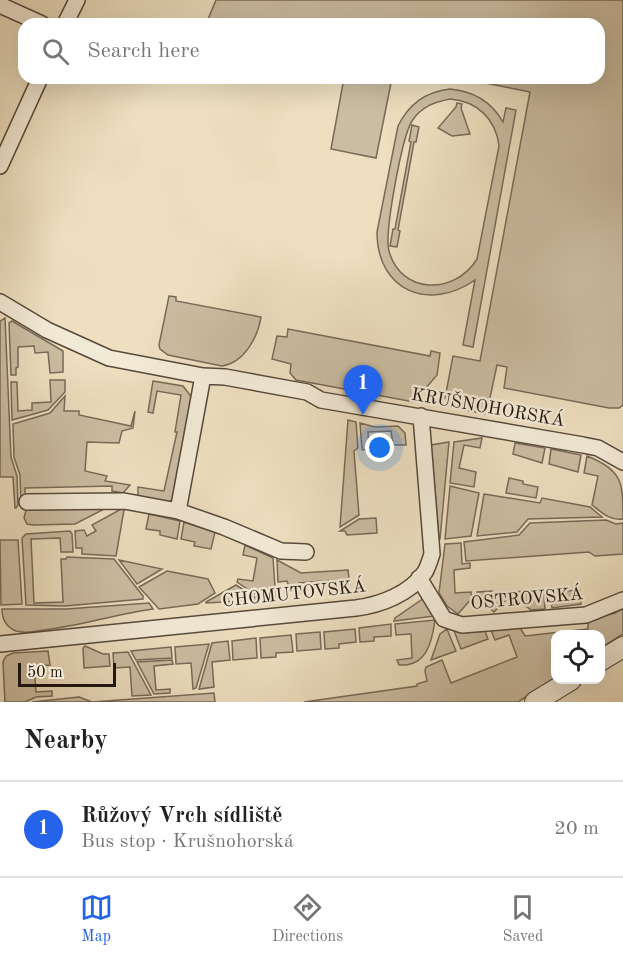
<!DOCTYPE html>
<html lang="en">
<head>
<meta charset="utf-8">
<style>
  body { margin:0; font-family:"Old Standard TT",serif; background:#f2f2f2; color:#222 }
  .controls { position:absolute; right:18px; bottom:18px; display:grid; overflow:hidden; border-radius:12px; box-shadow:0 6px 24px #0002 }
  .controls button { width:54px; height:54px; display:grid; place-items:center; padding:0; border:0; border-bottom:2px solid #e0e0e0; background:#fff; color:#222; font:30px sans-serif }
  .scale { position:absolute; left:18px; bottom:15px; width:98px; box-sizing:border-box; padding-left:6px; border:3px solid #251810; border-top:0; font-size:16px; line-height:21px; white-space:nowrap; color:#251810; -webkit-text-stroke:4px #f3ead6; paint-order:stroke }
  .you { position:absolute; left:380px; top:448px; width:21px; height:21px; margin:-15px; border:4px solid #fff; border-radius:50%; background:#1a73e8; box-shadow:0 0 0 9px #1a73e833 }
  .badge { display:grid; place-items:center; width:39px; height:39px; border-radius:50%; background:#2563eb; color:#fff; font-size:20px; font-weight:700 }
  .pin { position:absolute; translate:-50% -50px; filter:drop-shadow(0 2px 3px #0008) }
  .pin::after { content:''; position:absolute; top:32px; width:21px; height:18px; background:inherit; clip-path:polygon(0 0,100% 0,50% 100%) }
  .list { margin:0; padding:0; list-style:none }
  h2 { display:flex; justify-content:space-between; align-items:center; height:78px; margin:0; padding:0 24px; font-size:26px }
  h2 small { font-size:20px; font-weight:400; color:#767676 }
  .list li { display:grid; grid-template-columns:39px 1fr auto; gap:18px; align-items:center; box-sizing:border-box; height:96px; padding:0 24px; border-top:2px solid #e0e0e0 }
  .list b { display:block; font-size:22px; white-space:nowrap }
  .list p { margin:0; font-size:20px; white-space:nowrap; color:#767676 }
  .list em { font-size:20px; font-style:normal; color:#767676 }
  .icon { flex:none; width:33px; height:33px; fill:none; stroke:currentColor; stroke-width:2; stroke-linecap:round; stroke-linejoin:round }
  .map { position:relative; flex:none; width:623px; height:702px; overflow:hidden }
  .search { position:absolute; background:#fff; box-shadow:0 6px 24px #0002; left:18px; right:18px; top:18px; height:66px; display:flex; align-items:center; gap:15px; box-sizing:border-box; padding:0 21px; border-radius:18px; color:#767676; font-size:22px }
  .sheet { height:174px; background:#fff }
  nav { display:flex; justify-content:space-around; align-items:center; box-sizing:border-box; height:84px; border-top:2px solid #e0e0e0; background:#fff; font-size:16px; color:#767676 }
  nav a { display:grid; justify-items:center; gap:3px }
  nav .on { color:#2563eb }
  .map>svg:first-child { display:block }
  .green { fill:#cbbda2; stroke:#786a59; stroke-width:1.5; fill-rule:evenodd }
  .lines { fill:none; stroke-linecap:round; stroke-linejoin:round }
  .minor-casing { stroke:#574a3c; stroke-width:18 }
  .tertiary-casing { stroke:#574a3c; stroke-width:22 }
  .minor { stroke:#f3ead6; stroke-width:15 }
  .tertiary { stroke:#f3ead6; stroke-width:20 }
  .labels { text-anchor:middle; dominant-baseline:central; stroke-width:5; stroke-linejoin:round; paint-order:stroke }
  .street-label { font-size:18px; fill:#251810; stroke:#f3ead6 }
</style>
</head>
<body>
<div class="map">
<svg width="623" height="702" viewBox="0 0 623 702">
  <rect width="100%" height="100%" fill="#eddfc0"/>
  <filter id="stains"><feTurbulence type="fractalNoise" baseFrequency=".00333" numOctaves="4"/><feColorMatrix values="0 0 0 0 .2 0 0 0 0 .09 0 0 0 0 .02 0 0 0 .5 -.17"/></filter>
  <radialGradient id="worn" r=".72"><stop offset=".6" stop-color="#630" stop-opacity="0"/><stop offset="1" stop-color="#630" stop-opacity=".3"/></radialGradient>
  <path class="green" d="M216,0H623V405L619,408H609L504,388L507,367L497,365L488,407L489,410L486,414L464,410L465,406L445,398L453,356L480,361L530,92L461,78H599V24H206Z
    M344,78H392L376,158L331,149Z
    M450,89C474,91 491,101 503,122L506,108L516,110L473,347L463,345L475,280C429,312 377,291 377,232L398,126C409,104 425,92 450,89ZM450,99C477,101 496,119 499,146L477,259C455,295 401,295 389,251C384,233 402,137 412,121C421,107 434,102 450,99Z
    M457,103L462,104L461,108L470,134L452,136L438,128L456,107Z
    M412,125L419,127L416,142H414L398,230L400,231L397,247L390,246L393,229H395L411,142L409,141Z
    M169,296L176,297V301L261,317C258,337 244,363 222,366L168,355L160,349L159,345Z
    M5,318L11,457L17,476L18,505L16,508H15L13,477H0V321Z
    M12,321L63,351V372L50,373L48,352L35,353L34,346L18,347V367L16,368V375H11L9,323Z
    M288,329L430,356L431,351L440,353L437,375L414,402L296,380L290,373L291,364L272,359L277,336L287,337Z
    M50,380H65V392L48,410L12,420L11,382H17L18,411L32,410V403L51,402Z
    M153,381L183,386L193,399L175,498L167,503L138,496V487L164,491L177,432H175L181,395L157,391L153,413L148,412Z
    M65,396L64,411H79V415L131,426L135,411L133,428L122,431L119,443L87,442L85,471L107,476L105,481L130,485L123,493L112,491V486L25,488V504L21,503L20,475L14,457L13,424L50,413Z
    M348,420L356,422L358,448L354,451L359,515L340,527Z
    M360,423L375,427L398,426L405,433L406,445H393L391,431L368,432L369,449L362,450Z
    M482,438L480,448L464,445L459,468L476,472L474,487L450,483L454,442Z
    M449,442L440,539L439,540L431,445Z
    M515,443L545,448L542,463L513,454Z
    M551,449L581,455L578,472L549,464Z
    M587,456C623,470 623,483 623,519C610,521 601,512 592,505L598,476L584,473Z
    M509,478L523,481V484L538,487L536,498L506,493Z
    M450,486L479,493L471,536L445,539Z
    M484,494L540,503L542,498L590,507L602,517L528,519L517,532L477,536Z
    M32,508H106L75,524L33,525L27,524L24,518L26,510Z
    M121,509L124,510L116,556L82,554V548H76L75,531L84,530L87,536L96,531L92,525Z
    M149,514L180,521L177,539L160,535V531L146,529Z
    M376,518L377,533L347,535L345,531H340L359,519Z
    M606,520L616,524L623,523V554L595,556L589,552L466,561L464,542L519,535L530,523Z
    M184,522L215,532L211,549L194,546L195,542L181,539Z
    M70,531L72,534L73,552H61L60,538L31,539L34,603L63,602L61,559H66L67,557L114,559L143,596V599L65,606L26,605L22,538L26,534Z
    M18,540L22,604L1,605L0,540Z
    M461,543L462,564L470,563V568L454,570L455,593L471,592L472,598L458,614L447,606L439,593L445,544Z
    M245,545L273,558L276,602L265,601L237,582L238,579L253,581L257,558L243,555Z
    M119,560L162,569L137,584Z
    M277,560L301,573L348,570L349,579L299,583L300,593L291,592L287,581L278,582Z
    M167,571L208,579L215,593L198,604L159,609L139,587Z
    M236,585L259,600L206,603V602Z
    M580,590L581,604L552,608L550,592Z
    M492,591V594L508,592V598L494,612L477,598V592Z
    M528,591L529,594L544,593L545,609L531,610L514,597L513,592Z
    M424,598L435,616L394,621L395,618Z
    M149,603L153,609C116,614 81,626 44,630C35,631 25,634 16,631C6,627 2,619 2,609H66Z
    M623,608V634L601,648L600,634H556L555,678L518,702H304L417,686V684L427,681L425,671L426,667L442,660L451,683L517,657L509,635L495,640L489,625L519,626L525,636L588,629V619L615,613Z
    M435,620C432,643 426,667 399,665L397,660L412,658L411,634L396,635L395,624Z
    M391,624V636L374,637V641L360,642L359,628Z
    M483,626L488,639L461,649L453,628Z
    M355,629L356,642L339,644V648L325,649L324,632Z
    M447,629L456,651L431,660L440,634Z
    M320,632L321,649L297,651L296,634Z
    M291,635L293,652L276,653V657L261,658L260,638Z
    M256,638L257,658L233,660L232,641Z
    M228,641L230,660L212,662L214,687L199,689L212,643Z
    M209,644L196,688L193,689L191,663L176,664L175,647Z
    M85,646L103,654H109L110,666L84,668L83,648Z
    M171,647L172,658L136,660L131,651Z
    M48,651L50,665L34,666L36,692L52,691V696L36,697L25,702H5L3,662L6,656L13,653Z
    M128,652L151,695L132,696L130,667L114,668L113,653Z
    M172,660L173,664L154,666L156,690L170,689V693L154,694L137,662Z
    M214,693L215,702H32L79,697L92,702Z"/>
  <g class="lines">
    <g class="minor-casing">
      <path id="minor" d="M0,5L42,24
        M65,24L77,0
        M0,166L40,78
        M0,302L47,330L109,358L203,376L225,377L307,392L321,400L583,445L598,448L623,462
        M27,502L124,501L178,511L224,527L281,551L306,552
        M178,511L203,376
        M419,578L444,619L462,625L586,615L623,600
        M0,644L356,608C380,605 410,594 425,572C428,567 430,560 432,554L421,416"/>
    </g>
    <g class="tertiary-casing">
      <path id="tertiary" d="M600,661L623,647
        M535,702L571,680"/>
    </g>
    <use href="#minor" class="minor"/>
    <use href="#tertiary" class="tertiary"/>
  </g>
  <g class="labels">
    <g class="street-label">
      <text transform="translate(488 408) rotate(10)">KRUŠNOHORSKÁ</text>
      <text transform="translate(294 594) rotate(-6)">CHOMUTOVSKÁ</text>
      <text transform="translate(527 599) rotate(-5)">OSTROVSKÁ</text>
    </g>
  </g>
  <rect width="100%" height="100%" filter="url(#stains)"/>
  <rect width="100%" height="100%" fill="url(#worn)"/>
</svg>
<div class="controls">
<button><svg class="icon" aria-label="locate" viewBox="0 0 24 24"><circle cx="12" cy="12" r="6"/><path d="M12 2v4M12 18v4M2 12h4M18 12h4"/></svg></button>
</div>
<div class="scale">50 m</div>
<div class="you"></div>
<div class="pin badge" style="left:363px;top:415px">1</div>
<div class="search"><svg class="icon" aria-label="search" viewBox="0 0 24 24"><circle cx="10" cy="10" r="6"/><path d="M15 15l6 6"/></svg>Search here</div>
</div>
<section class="sheet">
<h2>Nearby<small></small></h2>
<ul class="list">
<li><span class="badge">1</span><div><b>Růžový Vrch sídliště</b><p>Bus stop · Krušnohorská</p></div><em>20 m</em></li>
</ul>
</section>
<nav>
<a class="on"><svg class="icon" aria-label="map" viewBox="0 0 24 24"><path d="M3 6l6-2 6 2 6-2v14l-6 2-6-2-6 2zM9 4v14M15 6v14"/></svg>Map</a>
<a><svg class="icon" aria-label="directions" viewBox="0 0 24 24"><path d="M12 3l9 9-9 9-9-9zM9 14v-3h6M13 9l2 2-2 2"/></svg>Directions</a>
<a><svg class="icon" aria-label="saved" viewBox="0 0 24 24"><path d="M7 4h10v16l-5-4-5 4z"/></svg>Saved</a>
</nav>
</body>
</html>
